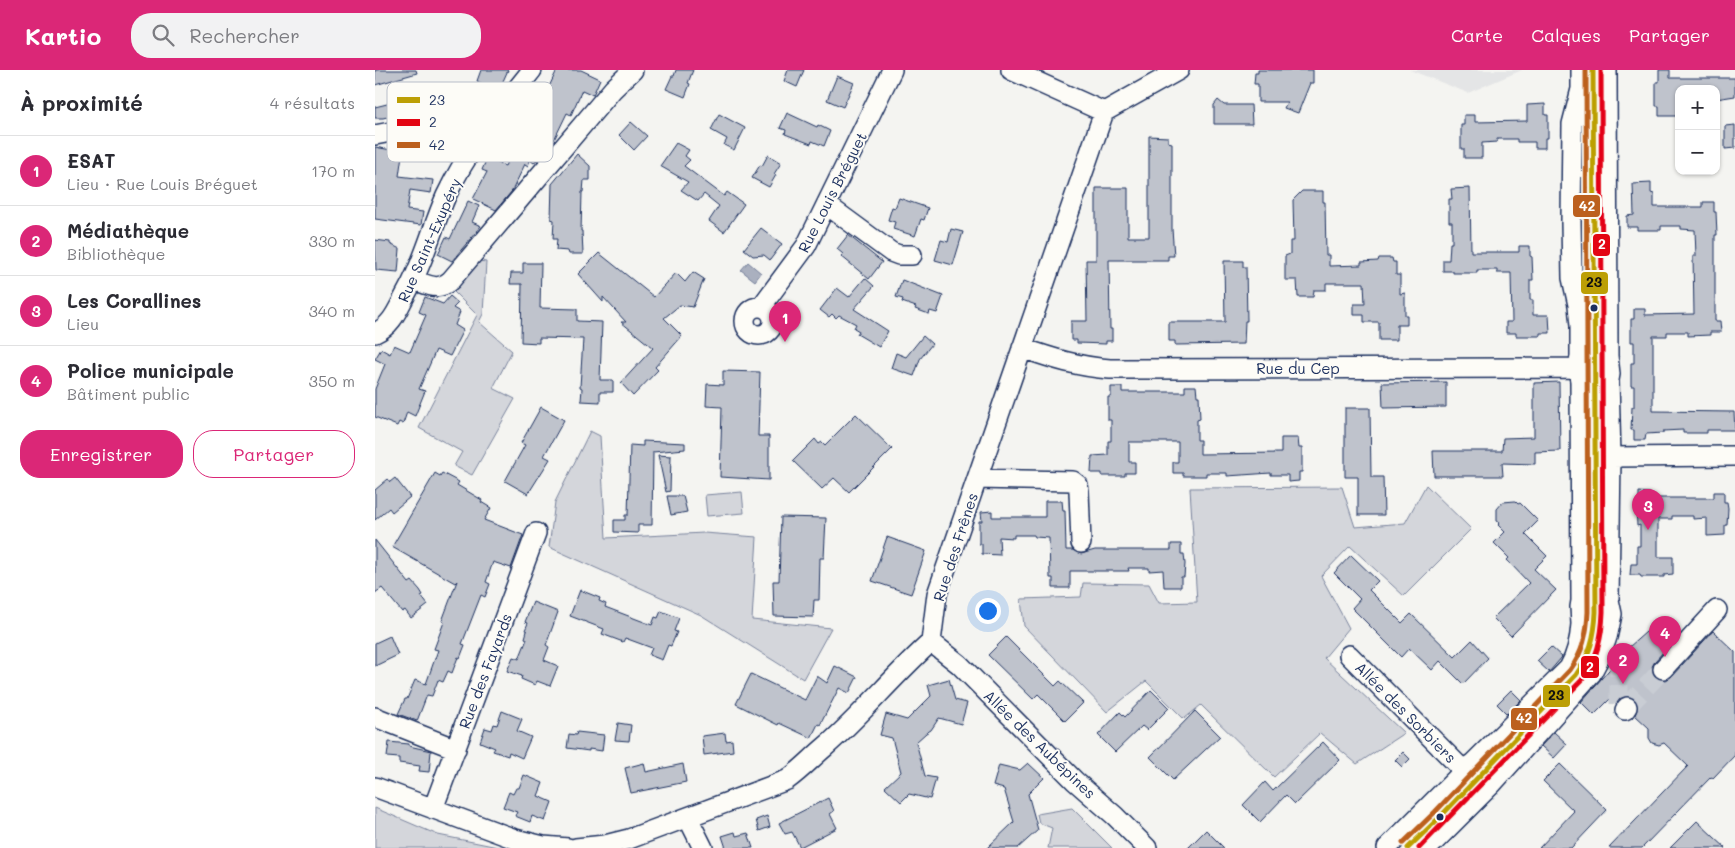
<!DOCTYPE html>
<html lang="fr">
<head>
<meta charset="utf-8">
<style>
  body { margin:0; font-family:Mali,sans-serif; background:#f2f2f3; color:#2b2b33 }
  .controls { position:absolute; right:15px; top:15px; display:grid; overflow:hidden; border-radius:10px; box-shadow:0 1px 4px #0004 }
  .controls button { width:45px; height:45px; display:grid; place-items:center; padding:0; border:0; border-bottom:1px solid #e1e1e2; background:#fff; color:#2b2b33; font:25px sans-serif }
  .you { position:absolute; left:612px; top:540px; width:18px; height:18px; margin:-12px; border:4px solid #fff; border-radius:50%; background:#1a73e8; box-shadow:0 0 0 8px #1a73e833 }
  .badge { display:grid; place-items:center; width:32px; height:32px; border-radius:50%; background:#db2777; color:#fff; font-size:16px; font-weight:700 }
  .pin { position:absolute; translate:-50% -41px; filter:drop-shadow(0 1px 2px #0008) }
  .pin::after { content:''; position:absolute; top:26px; width:18px; height:15px; background:inherit; clip-path:polygon(0 0,100% 0,50% 100%) }
  .list { margin:0; padding:0; list-style:none }
  h2 { display:flex; justify-content:space-between; align-items:center; height:65px; margin:0; padding:0 20px; font-size:21px }
  h2 small { font-size:16px; font-weight:400; color:#7c7c81 }
  .list li { display:grid; grid-template-columns:32px 1fr auto; gap:15px; align-items:center; box-sizing:border-box; height:70px; padding:0 20px; border-top:1px solid #e1e1e2 }
  .list b { display:block; font-size:19px; white-space:nowrap }
  .list p { margin:0; font-size:16px; white-space:nowrap; color:#7c7c81 }
  .list em { font-size:16px; font-style:normal; color:#7c7c81 }
  .actions { display:flex; gap:10px; padding:15px 20px }
  .actions a { flex:1; padding:11px 0; border:1px solid #db2777; border-radius:20px; text-align:center; font-size:18px; color:#db2777 }
  .actions .main { background:#db2777; color:#fff }
  .icon { flex:none; width:28px; height:28px; fill:none; stroke:currentColor; stroke-width:2; stroke-linecap:round; stroke-linejoin:round }
  .map { position:relative; flex:none; width:1360px; height:778px; overflow:hidden }
  header { display:flex; align-items:center; gap:30px; box-sizing:border-box; height:70px; padding:0 25px; background:#db2777; color:#fff }
  header strong { font-size:24px }
  nav { display:flex; gap:28px; margin-inline-start:auto; font-size:18px }
  .search { width:350px; height:45px; background:#f2f2f3; display:flex; align-items:center; gap:12px; box-sizing:border-box; padding:0 18px; border-radius:20px; color:#7c7c81; font-size:19px }
  main { display:flex }
  aside { flex:1; background:#fff }
  .map>svg:first-child { display:block }
  .built { fill:#e4e5e6 }
  .green { fill:#d4d6db; stroke:#78829c }
  .water { fill:#aab0bf; stroke:#717c98 }
  .building { fill:#bfc3cc; stroke:#1b2f5e }
  .lines { fill:none; stroke-linecap:round; stroke-linejoin:round }
  .minor-tunnel { stroke:#c9cdd4; stroke-width:19; stroke-dasharray:19 9; stroke-linecap:butt }
  .minor-casing { stroke:#1b2f5e; stroke-width:22 }
  .minor { stroke:#fdfcf7; stroke-width:19 }
  .bus-1-casing { stroke:#fdfcf7; stroke-width:9 }
  .bus-2-casing { stroke:#fdfcf7; stroke-width:9 }
  .bus-3-casing { stroke:#fdfcf7; stroke-width:9 }
  .bus-1 { stroke:#bc9f05; stroke-width:5 }
  .bus-2 { stroke:#e30513; stroke-width:5 }
  .bus-3 { stroke:#bc601e; stroke-width:5 }
  .bus-dot { fill:#1b2f5e; stroke:#fdfcf7; stroke-width:2 }
  .labels { text-anchor:middle; dominant-baseline:central; stroke-width:4; stroke-linejoin:round; paint-order:stroke }
  .street-label { font-size:15px; fill:#1b2f5e; stroke:#fdfcf7 }
  .key { fill:#fdfcf7; stroke:#b9bec9; stroke-width:1 }
  .key-label { font-size:14px; fill:#1b2f5e }
  .line-badge { stroke:#fdfcf7; stroke-width:2 }
  .badge-label { font-size:14px; text-anchor:middle; font-weight:bold; fill:#fff }
  .pale-badge-label { font-size:14px; text-anchor:middle; font-weight:bold; fill:#111 }
</style>
</head>
<body>
<header>
<strong>Kartio</strong>
<div class="search"><svg class="icon" aria-label="search" viewBox="0 0 24 24"><circle cx="10" cy="10" r="6"/><path d="M15 15l6 6"/></svg>Rechercher</div>
<nav><a>Carte</a><a>Calques</a><a>Partager</a></nav>
</header>
<main>
<aside>
<h2>À proximité<small>4 résultats</small></h2>
<ul class="list">
<li><span class="badge">1</span><div><b>ESAT</b><p>Lieu · Rue Louis Bréguet</p></div><em>170 m</em></li>
<li><span class="badge">2</span><div><b>Médiathèque</b><p>Bibliothèque</p></div><em>330 m</em></li>
<li><span class="badge">3</span><div><b>Les Corallines</b><p>Lieu</p></div><em>340 m</em></li>
<li><span class="badge">4</span><div><b>Police municipale</b><p>Bâtiment public</p></div><em>350 m</em></li>
</ul>
<div class="actions"><a class="main">Enregistrer</a><a>Partager</a></div>
</aside>
<div class="map">
<svg width="1360" height="778" viewBox="0 0 1360 778">
  <rect width="100%" height="100%" fill="#f4f4f1"/>
  <filter id="ink" filterUnits="userSpaceOnUse"><feTurbulence type="fractalNoise" baseFrequency=".02" numOctaves="2"/><feDisplacementMap in="SourceGraphic" scale="10" xChannelSelector="R" yChannelSelector="G"/><feConvolveMatrix kernelMatrix="1 2 1 2 8 2 1 2 1" color-interpolation-filters="sRGB"/></filter>
  <g filter="url(#ink)">
    <path class="built" d="M1035,0H1147L1093,23Z"/>
    <path class="green" d="M104,191L111,192L108,244L104,252L137,281L118,318L140,329L97,405L79,396L87,382L44,358L102,245L79,222Z
      M215,361L225,366L231,468L329,463L382,467L377,550L456,558L428,609L326,545L174,477L180,432Z
      M1051,415L1096,459L1029,526L975,476L946,506L974,558L949,588L1029,663L982,694L945,663L899,707L826,635L809,649L771,611L732,642L649,556L646,529L706,527L708,513L774,514L784,533L822,532L815,418L967,417L980,457L1030,453Z
      M367,422L369,443L332,446L330,425Z
      M0,738L63,765L128,778H0Z
      M697,738L737,778H673L677,758L664,753L662,744Z"/>
    <path class="water" d="M373,192L386,203L380,211L366,200Z"/>
    <path class="building" d="M0,0H41L42,3L0,15Z
      M106,0H133L120,29L103,21L106,13L102,11Z
      M182,0H206L225,9L218,25L207,20L196,45L192,43L178,72L162,91L161,90L159,93L155,90L153,96L150,94L137,121L121,140L98,129L112,102L107,100L112,88L130,96L150,54L164,58L167,49L160,46Z
      M301,0H318L313,13L315,14L310,27L291,19L297,6H299Z
      M413,0H429L422,17L409,11Z
      M883,0H938V13H935L923,43L909,38L912,32H883V14H879L880,3H883Z
      M1284,0H1295V8H1360V26L1341,29V19H1304L1302,46H1284V36H1281V12H1284Z
      M462,6L479,13L468,37L452,30Z
      M843,30L849,35H876L877,54H839V35Z
      M72,33L101,41L98,53L72,46L28,47V43L8,48H0V37L12,34Z
      M1170,34V45H1173V68H1170V78H1160V72H1142V69H1122V72L1107,73V88H1089V79H1086V55H1089V45H1100V52L1152,51V35Z
      M412,43L442,57L443,55L455,61L449,76L437,71L436,74L410,64L411,60L405,58Z
      M344,44L370,58L359,80L349,75L352,69L336,60Z
      M256,52L272,66L259,80L244,65Z
      M1360,55V78L1350,79V56Z
      M774,66L793,67V72L797,73V159L799,186H793V190H734L735,259H737V271H731V274L702,273V270H696V251H712L711,190H721V118H753V167H774Z
      M43,70L50,71L49,75L73,78V74L84,76V79L77,91L27,85L24,106L58,110L56,123L35,120L32,140L48,142L46,155L0,149V77L27,82L29,71Z
      M301,73L314,80L310,86L315,90L309,96L349,126L352,122L369,134L349,162L334,151L344,136L329,124L323,131L306,120L313,112L285,96Z
      M202,84L215,96V110H209L208,122H207L206,161H207L208,184H194L193,181L181,180L182,169H178L179,150L176,149L177,114Z
      M393,85L406,93L399,104L401,105L394,117L377,108L385,95L387,96Z
      M1276,113V123L1279,124V137H1328V132H1339V142H1341L1342,165H1340V251H1345L1346,262H1335V265L1313,266V262H1292V266H1278V341L1359,342L1360,360H1332V363H1308V360L1288,361V363L1271,364L1270,370H1259V360H1256L1257,337H1259V316H1256V293H1259V272H1256V249H1259V239H1270V245L1319,244L1318,186H1321L1320,160L1306,159V156H1286V160H1262V157H1252V146L1259,145L1258,114Z
      M1095,118L1096,182H1144V176H1155V186L1157,187L1158,210H1155V230H1158V245H1174L1175,263H1165V266H1141V263H1131V252H1137L1136,203H1122V200H1102V203H1078V201H1068V190H1074L1075,173H1077V152H1074V129H1077L1076,119Z
      M927,121H948V132H950L951,185H954V196L986,195V192L1003,191L1004,188H1017L1018,192H1021V205H1025V224L1030,223V245H1032V255H1022V270H1004V252H989V245H979V234H990L989,213H951V220H939L938,227H923L922,210H910V186L915,184V171H919L918,130Z
      M524,128L553,138L549,150L546,149L540,166L518,159L520,152L513,150L517,137L520,138Z
      M93,131L104,136L97,152L106,156L77,191L63,184L71,167L75,169Z
      M386,158L407,174L395,190L389,185L378,186L369,179Z
      M576,159L588,162L578,195L560,190L566,170L573,172Z
      M473,165L507,192L494,209L466,186L468,184L462,179Z
      M0,170L15,172V174L25,179L23,202L1,200Z
      M224,183L279,227L301,203L310,212L318,202L329,209L318,237L305,235L289,248L307,266L280,297L283,300L258,326L246,313L278,278L246,252H251L228,227V232L203,204Z
      M849,191H868V197H871L872,251H870L869,274L800,275V271H794V252H850Z
      M148,193H166L165,238L202,239V251L227,252L225,310H238V322H225V332L206,331L207,318L205,317L208,269L164,268V273L146,272L147,214H135L136,203H148Z
      M490,208L499,216L479,239L513,261L504,277L482,264L484,261L479,258L481,254L464,245L461,248L457,244L454,247L445,240L462,218L474,227Z
      M527,210L568,226L562,243L555,241L554,244L540,239L541,237L527,232L528,229L521,227Z
      M75,226L83,233L78,238L85,242L80,255L88,260L75,286L61,280L44,319L50,321L40,346L32,342L28,354L24,352L22,356L0,347V319L10,294L0,289L6,279L15,284L19,275L35,282L51,245L44,242L50,227L68,234Z
      M548,266L557,274L545,289L539,306L516,298L521,283L531,287Z
      M348,301L385,302L383,366H394V410L345,407L347,337L331,336L332,314L348,315Z
      M1071,312V337L1008,338L1007,313Z
      M1184,312L1185,381L1160,382V394L1127,393L1128,406H1059L1058,381H1127L1128,368L1159,367V313Z
      M810,316H821L822,326H824L825,349L822,350V370H825V384L906,383V368H923L924,378H927V402H924V411L913,412V405H896V403L852,406V403H831V406H808V403H798V392H803V372H754V392H760V403H750V406H727V403H716L717,386L733,385V371H736V350H733V327H736V317H747V322H810Z
      M166,337L189,350L169,386L175,389L153,424L130,411L150,375L146,373Z
      M970,338H995L996,407H1008L1009,445H983V407H970Z
      M481,344L517,379L474,422L459,408L447,419L418,391L440,369L444,374L447,372L450,375Z
      M268,371L310,373V379L278,382L277,455H263V463L239,462V450H250V445H253L255,375L268,376Z
      M283,385L296,386L295,421L291,422Z
      M60,403L65,406L67,403L84,412L82,415L107,430L106,432L116,438L109,450L148,465L136,498L118,492L111,512L115,514L110,527L106,525L87,574L90,575L85,588L83,587L77,603L73,601L68,612L63,610L57,626L52,625L42,651L23,644L30,629H32L40,610L51,614L63,580L59,579L69,552L67,551L82,511L80,513L17,477Z
      M20,408L35,427L17,442L14,438L0,450V420L13,409L15,412Z
      M1264,422L1275,423V428H1339V422H1349V432H1352L1353,438L1352,455H1350V465L1332,466V448L1318,449V446H1297V449H1283V487H1298V504L1289,505V507H1266L1265,505H1255L1256,494H1262V476H1265V455L1262,456L1261,433H1264Z
      M292,426H308L312,442L296,445Z
      M670,431H687L688,441H690L691,480H698L706,484L720,480H796V474H806V484H809L810,494L809,507H806V517H789L788,500L774,501V498H753L754,501H695V518H678V508H675L674,468L660,467L659,465H639V468L624,467L625,485L607,484V474H604V451H607L606,442L617,441V447H670Z
      M1140,431L1143,434L1145,433L1163,451L1150,464L1172,486L1159,499L1181,520L1136,566L1118,548L1154,513L1132,490L1134,488L1119,473L1130,462L1123,455L1125,453L1122,451V439L1128,432Z
      M406,447L451,448L449,488H445L444,530H439L438,547L399,546L398,511H404Z
      M512,467L551,481L536,524L497,511Z
      M0,470L34,513L37,511L45,520L48,525L46,526L53,535L36,548L30,540L27,542L7,518L0,523Z
      M976,485L1003,511L994,520L1027,553L1036,544L1080,587L1097,570L1113,588L1088,614L1065,591L1057,600L1034,578L1026,587L977,538L985,529L959,503Z
      M205,520L225,528L224,531L231,534L230,537L277,555L280,547L283,548L286,541L304,548L299,561L302,562L296,576L293,575L287,590L274,585L277,578L250,568L248,572L227,564L229,559L195,546Z
      M158,532L183,542L171,575L174,577L169,590L183,596L175,616L162,611L160,615L146,609L147,606L132,601L138,587L144,589L152,569L150,568L152,561L150,560L153,553L150,552Z
      M1292,561L1300,569L1280,591L1277,597V603L1280,607L1285,610H1291L1296,607L1338,561L1360,582V685L1338,708L1336,707L1267,778H1234L1313,696L1289,673L1284,675L1277,673L1274,668V658L1260,645L1263,637L1262,632L1258,627L1252,626L1244,630L1239,625L1219,645L1206,632L1254,577L1271,562Z
      M15,566L23,585L0,596V573Z
      M631,567L680,616L685,611L708,633L690,651L663,624L658,629L613,585Z
      M1176,577L1187,587L1174,602L1162,591Z
      M460,596L482,607L474,623L464,618L445,655L443,654L436,668L404,653L403,655L361,634L376,604L430,630L442,606L452,613Z
      M574,609L580,630L592,633L586,654L564,648L556,660L551,663L541,672L550,706L561,708L555,729L534,724L526,732L510,717L526,702L517,668L505,665L511,644L532,650L556,626L553,615Z
      M776,620L794,638L772,660L767,656L740,682L723,665L745,642L750,647Z
      M1136,620L1146,630L1132,644L1122,634Z
      M127,641L147,649L142,661L156,667L147,688L134,682L133,686L118,681L120,678L105,672L110,658L117,660L119,654L122,655Z
      M820,641L845,666L798,710L775,687Z
      M243,653L256,655L254,671L240,670Z
      M202,662L229,665L227,681L214,679V681L192,678L194,664L201,665Z
      M1179,662L1192,674L1179,688L1166,676Z
      M350,663L351,671L357,670L358,681L329,685L327,666Z
      M14,672L34,674V676L56,681L54,702L44,701L45,696L24,693V688L12,687Z
      M948,672L965,690L920,734L911,725L885,752L868,735L890,712L898,721Z
      M1028,682L1035,689L1027,697L1020,690Z
      M269,693L271,702L308,694L311,712L256,723L250,698Z
      M653,693L669,708L653,724L663,760L643,778H612L639,752L629,719L618,716L624,695L645,700Z
      M1185,694L1232,740L1196,778H1164L1199,741L1168,711Z
      M149,705L168,713L163,726L177,732L170,751L157,746L155,752L140,746L142,742L128,737L134,722L138,724L141,718H144Z
      M453,728L459,741L455,744L462,758L425,777L417,762L410,764L404,753Z
      M392,746L395,757L384,761L381,750Z
      M1322,751L1339,767L1351,778H1295Z
      M831,760L849,778H813Z
      M360,762L361,766L373,763L378,778H351L347,766Z"/>
    <g class="lines">
      <path class="minor-tunnel" d="M1244,634V595
        M1252,637L1288,599"/>
      <g class="minor-casing">
        <path id="minor" d="M636,0L729,42L804,0
          M1206,0V19L1197,54L1196,151L1197,208L1203,235L1205,256V287L1203,298L1205,311L1206,531L1205,537L1206,554C1217,557 1224,557 1235,554L1237,544L1234,530L1220,527L1206,531
          M1232,0L1233,286L1235,304L1234,310L1236,387L1234,530
          M0,65C38,57 67,55 105,67
          M452,135L516,182L524,185H537
          M39,210C54,215 63,222 76,210L238,19L258,0
          M386,237L431,176L517,0
          M370 251a14 14 0 1 1 28 0a14 14 0 1 1-28 0Z
          M0,263C18,255 23,238 32,222C49,192 57,158 71,126C93,79 125,40 157,0
          M647,278C676,288 704,297 735,299L1203,298
          M1236,387L1360,386
          M602,409L698,411L703,415L704,421L706,473
          M556,572L584,594L700,711L740,746L772,778
          M974,585L1088,700
          M1288,599L1342,540
          M1250,640L1252,637
          M0,647L81,679
          M1098,693L1194,598C1202,584 1205,570 1206,554
          M1118,713L1216,604C1225,588 1232,573 1235,554
          M0,717L140,769L168,776L193,778
          M58,739L161,463
          M313,748L328,778
          M201,778L230,775L254,769L412,710C426,700 437,688 450,677C487,645 519,605 556,572L562,524L729,42
          M1012,778L1081,709
          M1053,778L1118,713L1110,701L1098,693L1088,700L1081,709L1089,721L1100,729"/>
      </g>
      <use href="#minor" class="minor"/>
      <g class="bus-1-casing">
        <path id="bus-1" d="M1033,778L1065,747L1201,605C1215,585 1220,566 1221,542L1218,0"/>
      </g>
      <g class="bus-2-casing">
        <path id="bus-2" d="M1044,778L1207,610C1222,589 1227,568 1228,542L1226,0"/>
      </g>
      <g class="bus-3-casing">
        <path id="bus-3" d="M1028,773L1060,742L1195,600C1208,582 1212,564 1213,542L1211,0"/>
      </g>
      <use href="#bus-1" class="bus-1"/>
      <use href="#bus-2" class="bus-2"/>
      <use href="#bus-3" class="bus-3"/>
    </g>
  </g>
  <g class="bus-dot">
    <circle cx="1219" cy="238" r="4.5"/>
    <circle cx="1065" cy="747" r="4.5"/>
  </g>
  <g class="labels">
    <g class="street-label">
      <text transform="translate(457 122) rotate(-63)">Rue Louis Bréguet</text>
      <text transform="translate(54 170) rotate(-66)">Rue Saint-Exupéry</text>
      <text x="923" y="298">Rue du Cep</text>
      <text transform="translate(580 477) rotate(-72)">Rue des Frênes</text>
      <text transform="translate(110 601) rotate(-69)">Rue des Fayards</text>
      <text transform="translate(1031 642) rotate(45)">Allée des Sorbiers</text>
      <text transform="translate(665 674) rotate(44)">Allée des Aubépines</text>
    </g>
  </g>
  <rect x="12" y="12" width="166" height="80" rx="8" class="key"/>
  <rect x="22" y="27" width="23" height="6" fill="#bc9f05"/>
  <rect x="22" y="49" width="23" height="7" fill="#e30513"/>
  <rect x="22" y="72" width="23" height="6" fill="#bc601e"/>
  <g class="key-label">
    <text x="54" y="35">23</text>
    <text x="54" y="57">2</text>
    <text x="54" y="80">42</text>
  </g>
  <g class="line-badge">
    <rect x="1197" y="124" width="29" height="24" rx="5" fill="#bc601e"/>
    <rect x="1217" y="163" width="19" height="24" rx="5" fill="#e30513"/>
    <rect x="1205" y="201" width="29" height="24" rx="5" fill="#bc9f05"/>
    <rect x="1205" y="585" width="20" height="24" rx="5" fill="#e30513"/>
    <rect x="1167" y="614" width="29" height="24" rx="5" fill="#bc9f05"/>
    <rect x="1135" y="637" width="28" height="24" rx="5" fill="#bc601e"/>
  </g>
  <g class="badge-label">
    <text x="1212" y="141">42</text>
    <text x="1227" y="179">2</text>
    <text x="1215" y="602">2</text>
    <text x="1149" y="653">42</text>
  </g>
  <g class="pale-badge-label">
    <text x="1219" y="217">23</text>
    <text x="1181" y="630">23</text>
  </g>
</svg>
<div class="controls">
<button>+</button>
<button>−</button>
</div>
<div class="you"></div>
<div class="pin badge" style="left:410px;top:272px">1</div>
<div class="pin badge" style="left:1248px;top:614px">2</div>
<div class="pin badge" style="left:1273px;top:460px">3</div>
<div class="pin badge" style="left:1290px;top:587px">4</div>
</div>
</main>
</body>
</html>
